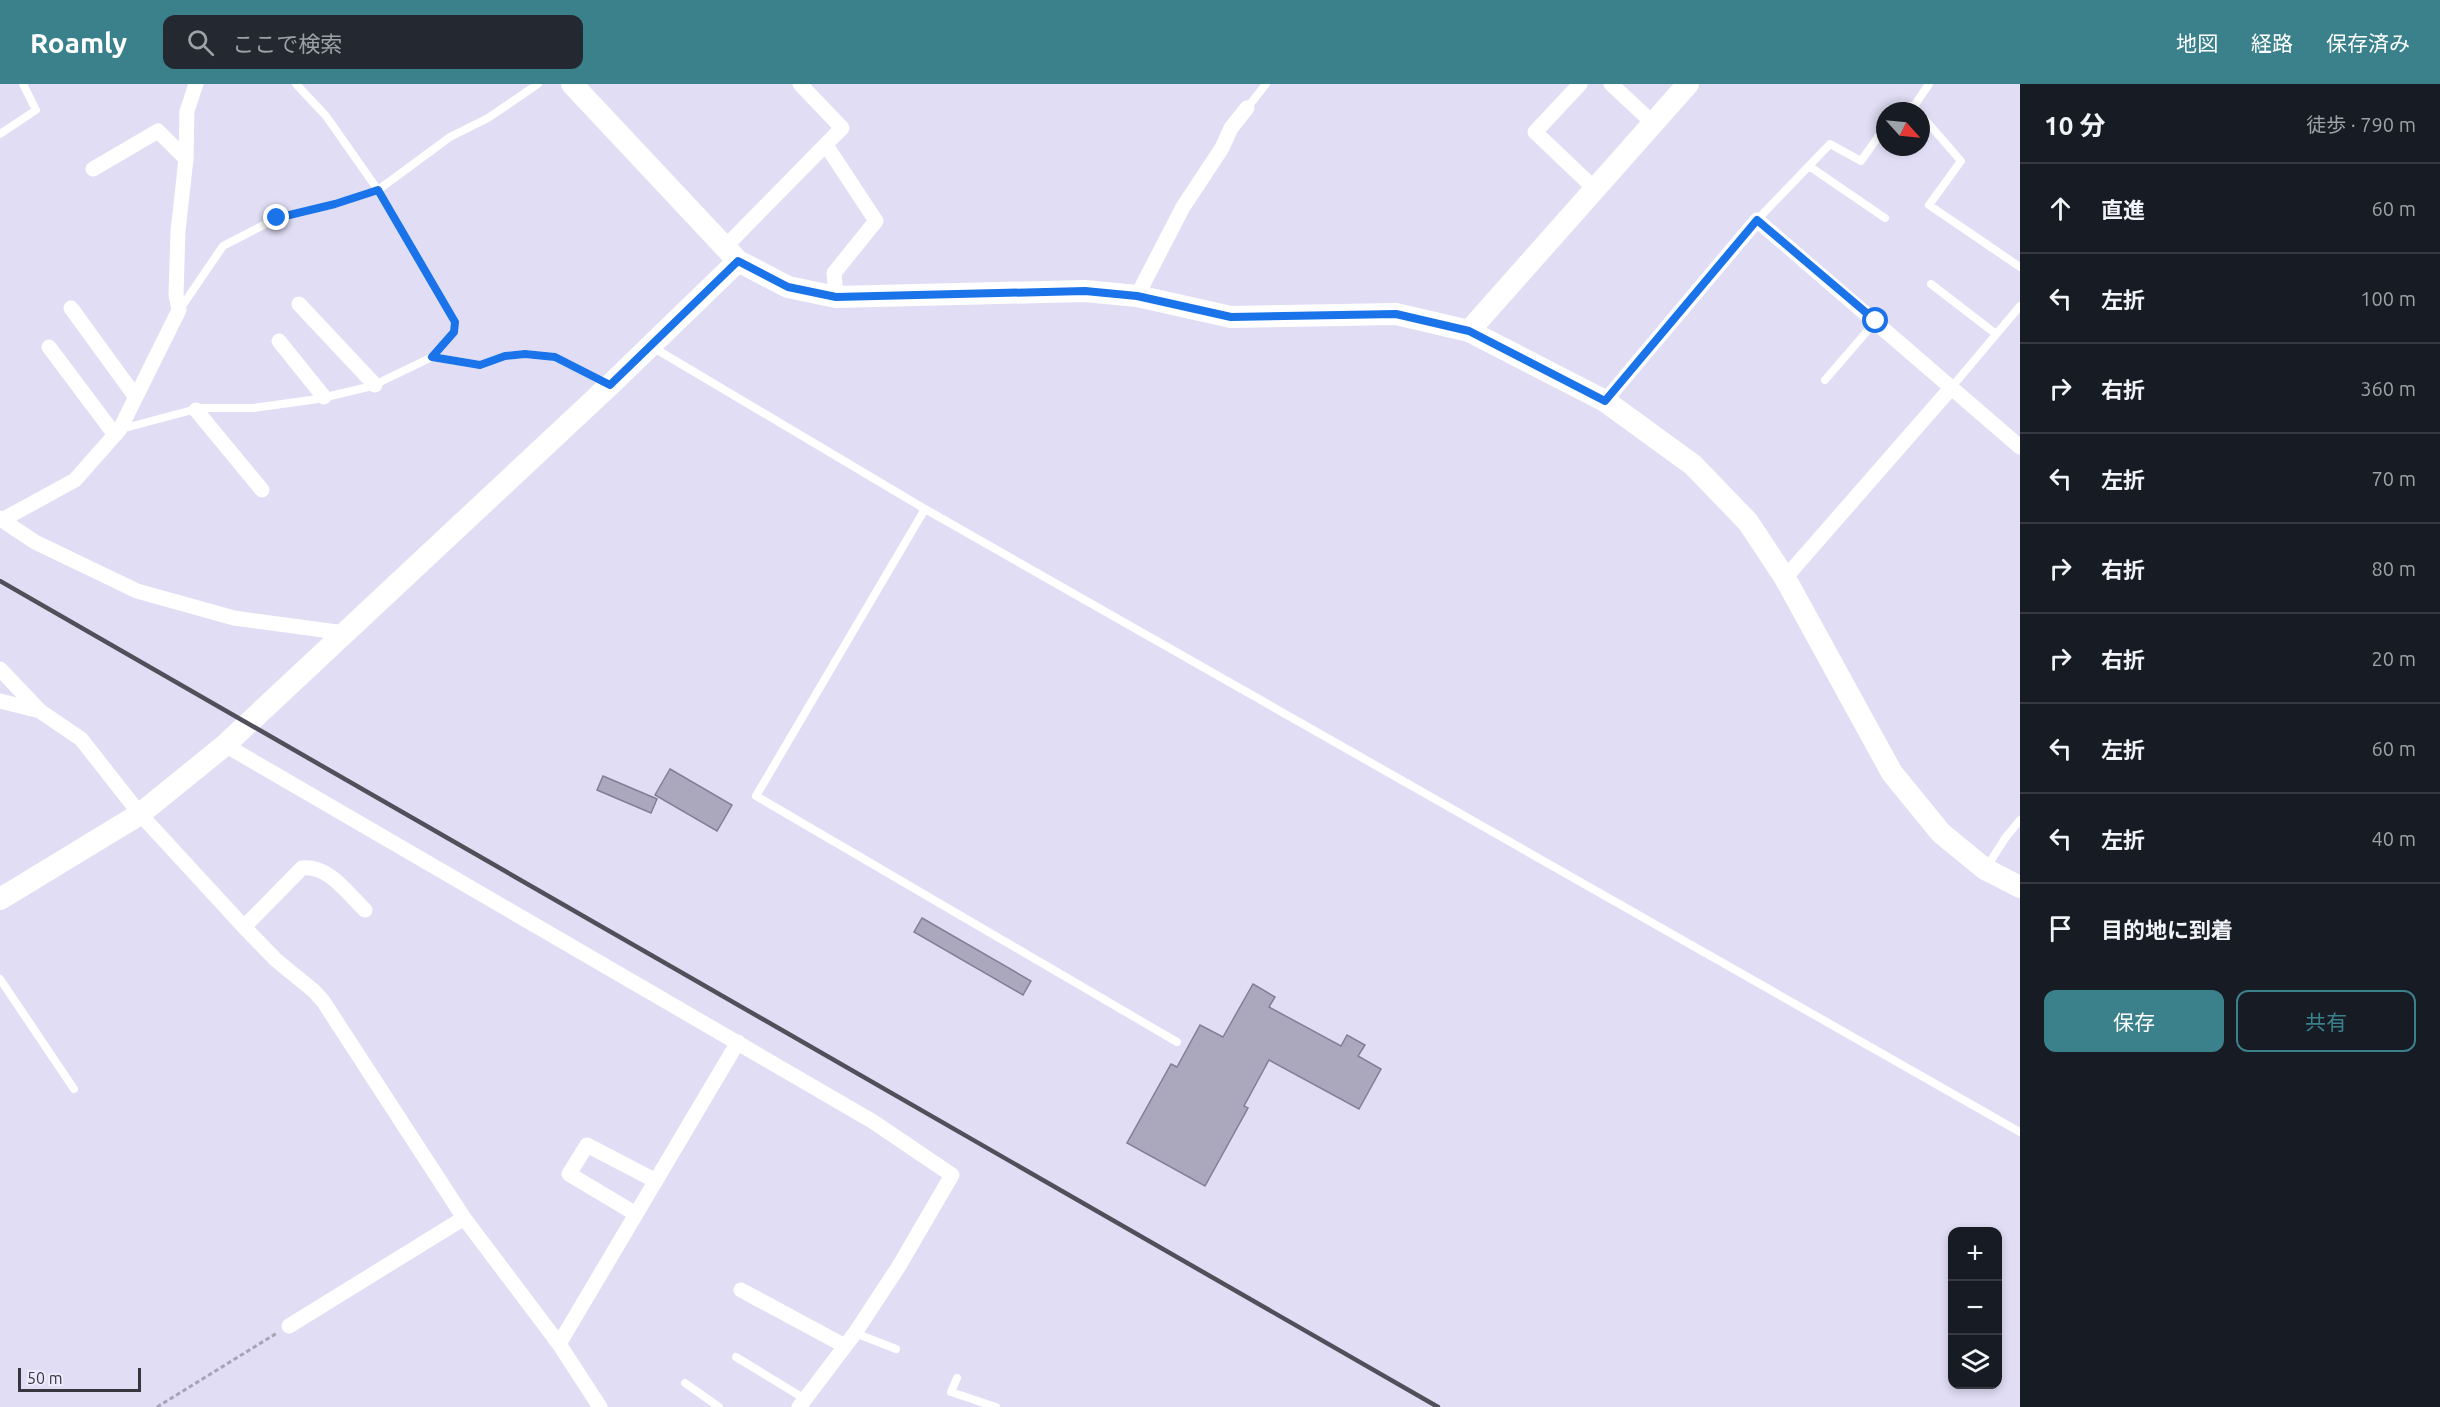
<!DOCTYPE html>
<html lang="ja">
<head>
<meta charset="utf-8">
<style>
  body { margin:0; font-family:Ubuntu,"Noto Sans JP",sans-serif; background:#242831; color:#f1f3f6 }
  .controls { position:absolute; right:18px; bottom:18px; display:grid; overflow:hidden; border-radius:12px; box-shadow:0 3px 9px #0003 }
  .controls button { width:54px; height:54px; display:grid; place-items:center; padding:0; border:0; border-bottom:2px solid #363941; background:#171b24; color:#f1f3f6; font:30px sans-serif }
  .compass { position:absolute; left:1876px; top:18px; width:54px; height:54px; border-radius:50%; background:#171b24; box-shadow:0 3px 9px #0003; rotate:117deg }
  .scale { position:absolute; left:18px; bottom:15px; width:123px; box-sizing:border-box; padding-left:6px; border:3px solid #37363f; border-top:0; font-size:16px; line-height:21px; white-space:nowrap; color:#37363f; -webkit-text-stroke:4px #edeafe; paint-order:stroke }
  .stop { position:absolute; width:18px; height:18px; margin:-14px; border:4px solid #1a73e8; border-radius:50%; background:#fff }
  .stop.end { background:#1a73e8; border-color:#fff; box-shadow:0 2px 6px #0008 }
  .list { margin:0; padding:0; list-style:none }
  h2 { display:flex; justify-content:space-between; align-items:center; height:78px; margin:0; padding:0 24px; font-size:26px }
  h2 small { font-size:20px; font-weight:400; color:#9ea1a6 }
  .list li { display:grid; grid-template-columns:39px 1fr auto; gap:18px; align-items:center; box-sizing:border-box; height:90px; padding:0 24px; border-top:2px solid #363941 }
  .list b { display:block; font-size:22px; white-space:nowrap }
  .list em { font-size:20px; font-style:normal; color:#9ea1a6 }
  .actions { display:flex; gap:12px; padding:18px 24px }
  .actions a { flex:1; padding:14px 0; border:2px solid #3a818c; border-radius:12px; text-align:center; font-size:21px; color:#3a818c }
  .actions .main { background:#3a818c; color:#fff }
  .icon { flex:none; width:33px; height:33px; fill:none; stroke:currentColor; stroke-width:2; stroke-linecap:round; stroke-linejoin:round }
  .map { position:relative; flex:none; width:2020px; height:1323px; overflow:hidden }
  header { display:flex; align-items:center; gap:36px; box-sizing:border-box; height:84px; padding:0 30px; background:#3a818c; color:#fff }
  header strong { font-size:28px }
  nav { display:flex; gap:33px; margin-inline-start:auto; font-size:21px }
  .search { width:420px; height:54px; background:#242831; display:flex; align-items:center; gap:15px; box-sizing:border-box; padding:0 21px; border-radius:12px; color:#9ea1a6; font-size:22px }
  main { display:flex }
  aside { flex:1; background:#171b24 }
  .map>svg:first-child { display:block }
  .building { fill:#aba8be; stroke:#827f95; stroke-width:1.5 }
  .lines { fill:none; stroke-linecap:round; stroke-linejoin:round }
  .path { stroke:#a6a4b6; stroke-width:3; stroke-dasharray:4.5 3; stroke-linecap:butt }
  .lane { stroke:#fff; stroke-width:8 }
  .street { stroke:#fff; stroke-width:15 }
  .secondary { stroke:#fff; stroke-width:22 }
  .rail { stroke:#504f5a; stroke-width:4.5 }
  .route { stroke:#1a73e8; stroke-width:8 }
</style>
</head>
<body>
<header>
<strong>Roamly</strong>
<div class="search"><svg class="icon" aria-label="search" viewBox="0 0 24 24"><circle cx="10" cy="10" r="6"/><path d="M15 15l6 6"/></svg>ここで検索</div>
<nav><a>地図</a><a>経路</a><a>保存済み</a></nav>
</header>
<main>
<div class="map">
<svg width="2020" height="1323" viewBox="0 0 2020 1323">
  <rect width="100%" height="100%" fill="#e0ddf4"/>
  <path class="building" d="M670,685L732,721L717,747L655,711Z
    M603,692L657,715L651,729L597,706Z
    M922,834L1031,897L1023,911L914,848Z
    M1253,900L1275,913L1269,923L1341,962L1347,951L1365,961L1358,972L1381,985L1359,1025L1269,976L1244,1022L1248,1024L1205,1102L1127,1059L1171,980L1177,983L1200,941L1223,953Z"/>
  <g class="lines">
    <path class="path" d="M157,1323L277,1249"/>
    <path class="lane" d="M296,0L326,32L378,106L455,238L454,248L432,273
      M1247,24L1266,0
      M1896,27L1900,22H1914
      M1918,27L1914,22L1929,0
      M1921,31L1961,77L1929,121L2020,183
      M0,50L36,26L23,0
      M1809,82L1885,134
      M1757,136L1830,60L1861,77L1885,43
      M1931,200L1996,250
      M180,225L223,162L277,134L335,120L378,106L450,53L488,34L538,0
      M654,264L925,425L2020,1048
      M1825,296L1875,238
      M1951,304L2020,222
      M121,345L200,324H253L318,315L372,302L432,273L480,281L505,272L525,270L555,273L608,300
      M925,425L756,712L1177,958
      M1986,784L2006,753L2020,736
      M0,895L74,1005
      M855,1249L896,1265
      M736,1273L805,1315
      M957,1294L951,1308L996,1323
      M685,1299L719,1323"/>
    <path class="street" d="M1580,0L1535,48L1595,105
      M1611,0L1653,39
      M826,61L876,137L834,189L836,213
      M93,85L158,47L186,75
      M724,164L842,44L800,0
      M1137,212L1183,123L1222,64L1231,44L1247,24
      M299,220L375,301
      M71,224L135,312
      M279,257L324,313
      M49,263L115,351
      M1605,317L1757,136L2020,363
      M196,326L262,406
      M0,434L2,436L75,396L120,345L179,226L176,211L178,147L186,75L187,27L196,0
      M2,436L35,458L137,507L234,534L345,549
      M1785,494L1951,304
      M0,585L40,627L81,655L140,730L244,843L276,876L314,907L323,917L464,1134L559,1260L600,1323
      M0,617L40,627
      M225,661L872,1037L952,1091L899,1182L855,1249L799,1323
      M244,843L302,784C329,781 347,809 365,826
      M636,1130L569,1090L587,1061L656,1097
      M741,1206L845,1262
      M289,1242L464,1134
      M559,1260L738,958"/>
    <path class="secondary" d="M572,0L738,177L788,203L836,213L1085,207L1137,212L1231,233L1396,230L1469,247L1605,317L1693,381L1748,438L1785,494L1892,689L1941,749L1985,785L2020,803
      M1469,247L1688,0
      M0,815L140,730L225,661L610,301L738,177"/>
    <path class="rail" d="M0,497L1438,1323"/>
  </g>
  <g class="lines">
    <path class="route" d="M277,134L335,120L378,106L455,238L454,248L432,273L480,281L505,272L525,270L555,273L610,301L738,177L788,203L836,213L1085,207L1137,212L1231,233L1396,230L1469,247L1605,317L1757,136L1876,237"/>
  </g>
</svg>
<div class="controls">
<button>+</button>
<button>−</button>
<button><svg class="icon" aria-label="layers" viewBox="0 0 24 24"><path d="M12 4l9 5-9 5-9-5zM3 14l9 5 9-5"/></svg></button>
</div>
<svg class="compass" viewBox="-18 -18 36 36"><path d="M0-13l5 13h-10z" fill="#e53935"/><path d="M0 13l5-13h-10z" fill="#9ea1a6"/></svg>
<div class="scale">50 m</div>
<div class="stop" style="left:1876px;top:237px"></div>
<div class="stop end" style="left:277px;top:134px"></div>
</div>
<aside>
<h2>10 分<small>徒歩 · 790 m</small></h2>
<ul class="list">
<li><svg class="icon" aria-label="ahead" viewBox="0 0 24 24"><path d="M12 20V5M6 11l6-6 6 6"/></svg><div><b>直進</b></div><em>60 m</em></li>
<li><svg class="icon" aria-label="left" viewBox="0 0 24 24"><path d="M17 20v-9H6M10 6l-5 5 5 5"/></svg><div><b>左折</b></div><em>100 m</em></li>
<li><svg class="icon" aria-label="right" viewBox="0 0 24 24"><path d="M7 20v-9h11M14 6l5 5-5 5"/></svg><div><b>右折</b></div><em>360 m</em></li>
<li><svg class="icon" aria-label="left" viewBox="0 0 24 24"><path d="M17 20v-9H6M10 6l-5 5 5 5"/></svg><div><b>左折</b></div><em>70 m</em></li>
<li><svg class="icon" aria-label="right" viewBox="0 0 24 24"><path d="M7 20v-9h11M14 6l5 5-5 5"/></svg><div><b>右折</b></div><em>80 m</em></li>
<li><svg class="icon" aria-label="right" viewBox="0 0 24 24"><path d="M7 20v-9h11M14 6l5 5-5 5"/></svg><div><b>右折</b></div><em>20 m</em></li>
<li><svg class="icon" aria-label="left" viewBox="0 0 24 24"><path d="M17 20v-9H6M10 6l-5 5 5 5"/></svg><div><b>左折</b></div><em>60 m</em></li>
<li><svg class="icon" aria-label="left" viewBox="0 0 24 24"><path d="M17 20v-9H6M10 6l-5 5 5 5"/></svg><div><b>左折</b></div><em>40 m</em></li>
<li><svg class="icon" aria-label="arrive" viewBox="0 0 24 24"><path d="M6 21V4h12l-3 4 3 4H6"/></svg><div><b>目的地に到着</b></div></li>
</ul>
<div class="actions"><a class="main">保存</a><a>共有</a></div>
</aside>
</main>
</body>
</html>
